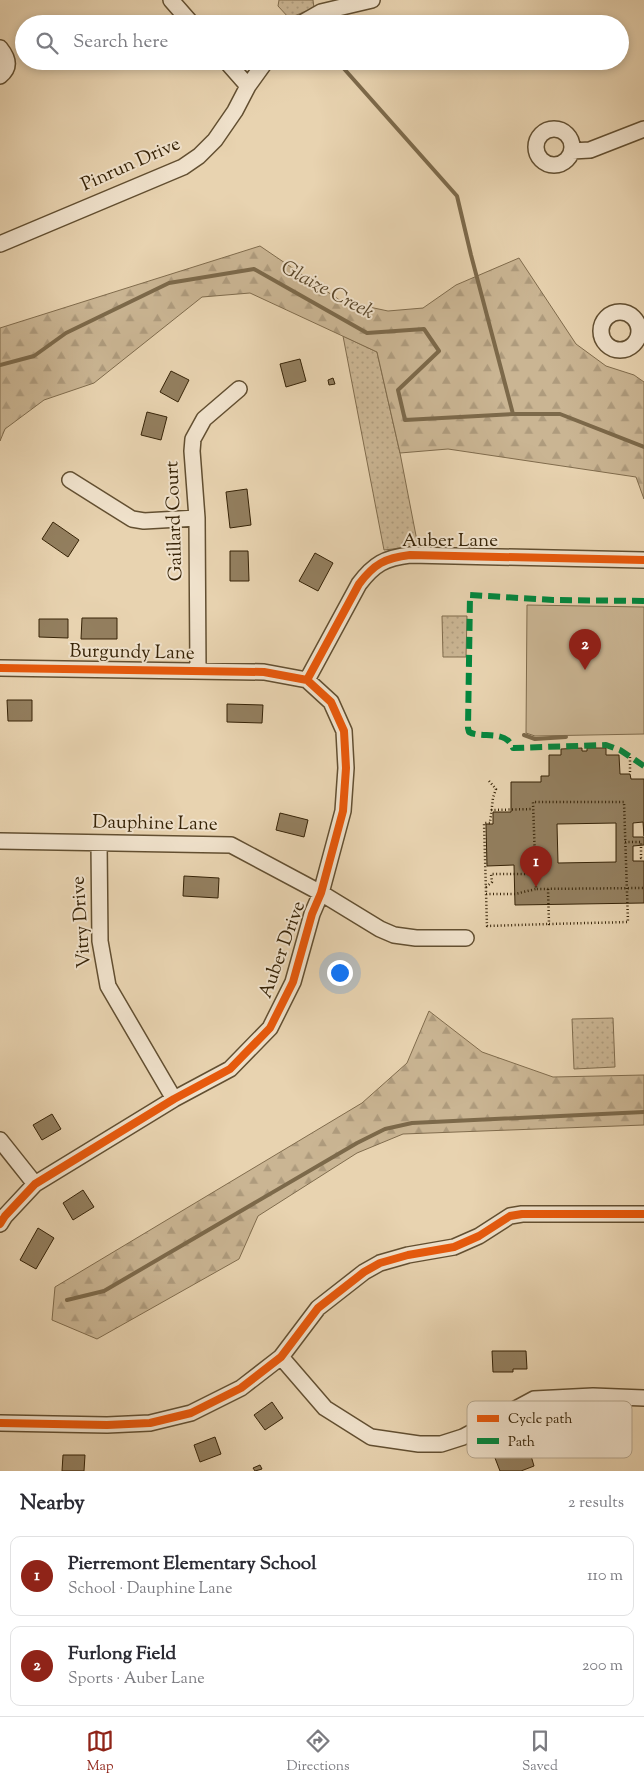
<!DOCTYPE html>
<html lang="en">
<head>
<meta charset="utf-8">
<style>
  body { margin:0; font-family:"Sorts Mill Goudy",serif; background:#f7f7f7; color:#2b2b33 }
  .you { position:absolute; left:339px; top:972px; width:18px; height:18px; margin:-12px; border:4px solid #fff; border-radius:50%; background:#1a73e8; box-shadow:0 0 0 8px #1a73e833 }
  .badge { display:grid; place-items:center; width:32px; height:32px; border-radius:50%; background:#8f2418; color:#fff; font-size:16px; font-weight:700 }
  .pin { position:absolute; translate:-50% -41px; filter:drop-shadow(0 1px 2px #0008) }
  .pin::after { content:''; position:absolute; top:26px; width:18px; height:15px; background:inherit; clip-path:polygon(0 0,100% 0,50% 100%) }
  .list { margin:0; padding:0; list-style:none }
  h2 { display:flex; justify-content:space-between; align-items:center; height:65px; margin:0; padding:0 20px; font-size:21px }
  h2 small { font-size:16px; font-weight:400; color:#7c7c81 }
  .list li { display:grid; grid-template-columns:32px 1fr auto; gap:15px; align-items:center; box-sizing:border-box; height:80px; margin:0 10px 10px; padding:0 10px; border:1px solid #e1e1e2; border-radius:10px }
  .list b { display:block; font-size:19px; white-space:nowrap }
  .list p { margin:0; font-size:16px; white-space:nowrap; color:#7c7c81 }
  .list em { font-size:16px; font-style:normal; color:#7c7c81 }
  .icon { flex:none; width:28px; height:28px; fill:none; stroke:currentColor; stroke-width:2; stroke-linecap:round; stroke-linejoin:round }
  .map { position:relative; flex:none; width:644px; height:1471px; overflow:hidden }
  .search { position:absolute; background:#fff; box-shadow:0 2px 8px #0003; left:15px; right:15px; top:15px; height:55px; display:flex; align-items:center; gap:12px; box-sizing:border-box; padding:0 18px; border-radius:28px; color:#7c7c81; font-size:19px }
  .sheet { height:245px; background:#fff }
  nav { display:flex; justify-content:space-around; align-items:center; box-sizing:border-box; height:70px; border-top:1px solid #e1e1e2; background:#fff; font-size:14px; color:#7c7c81 }
  nav a { display:grid; justify-items:center; gap:2px }
  nav .on { color:#8f2418 }
  .map>svg:first-child { display:block }
  .grass { fill:url(#grass-dots); stroke:#806c4d }
  .forest { fill:url(#forest-firs); stroke:#806c4d }
  .garden { fill:#cab593; stroke:#806c4d }
  .lines { fill:none; stroke-linecap:round; stroke-linejoin:round }
  .stream { stroke:#7c694a; stroke-width:4 }
  .building { fill:#937f5f; stroke:#362307; fill-rule:evenodd }
  .minor-casing { stroke:#624f31; stroke-width:18 }
  .path { stroke:#362307; stroke-width:2.5; stroke-dasharray:1 2.5; stroke-linecap:butt }
  .minor { stroke:#f0e2cc; stroke-width:15 }
  .quiet { stroke:#00873e; stroke-width:6; stroke-dasharray:12 6; stroke-linecap:butt }
  .cycleway-casing { stroke:#f0e2cc; stroke-width:11 }
  .cycleway { stroke:#e8590c; stroke-width:8 }
  .labels { text-anchor:middle; dominant-baseline:central; stroke-width:4; stroke-linejoin:round; paint-order:stroke }
  .street-label { font-size:19px; fill:#362307; stroke:#f0e2cc }
  .water-label { font-size:20px; font-style:italic; fill:#594629; stroke:#f0e2cc }
  .key { fill:#f0e2cc; stroke:#b8a991; stroke-width:1 }
  .key-label { font-size:14px; fill:#362307 }
</style>
</head>
<body>
<div class="map">
<svg width="644" height="1471" viewBox="0 0 644 1471">
  <defs>
    <pattern id="grass-dots" width="8" height="8" patternUnits="userSpaceOnUse" patternTransform="scale(1.25)"><rect width="8" height="8" fill="#cab593"/><path d="M2 2h.1M6 6h.1" fill="none" stroke="#ae9b7d" stroke-width="1.8" stroke-linecap="round"/></pattern>
    <pattern id="forest-firs" width="22" height="20" patternUnits="userSpaceOnUse" patternTransform="scale(1.25)"><rect width="22" height="20" fill="#cab593"/><path d="M5 1l3.5 6h-7zM16 11l3.5 6h-7z" fill="#ae9b7d"/></pattern>
  </defs>
  <rect width="100%" height="100%" fill="#e8d3b0"/>
  <filter id="stains"><feTurbulence type="fractalNoise" baseFrequency=".004" numOctaves="4"/><feColorMatrix values="0 0 0 0 .2 0 0 0 0 .09 0 0 0 0 .02 0 0 0 .5 -.17"/></filter>
  <radialGradient id="worn" r=".72"><stop offset=".6" stop-color="#630" stop-opacity="0"/><stop offset="1" stop-color="#630" stop-opacity=".3"/></radialGradient>
  <path class="grass" d="M279,0H313L314,8L289,18L278,6Z
    M343,336L377,352L400,453L418,546L384,550Z
    M442,616H467L466,657H443Z
    M613,1018L615,1067L574,1069L572,1019Z"/>
  <path class="forest" d="M260,246L341,301L388,311L423,308L456,285L519,258L576,344L606,366L634,375L644,382V499L636,477L448,449L400,453L377,352L250,293L202,297L94,383L44,400L5,429L0,441V328Z
    M429,1011L482,1052L553,1077L644,1075V1125L403,1134L357,1153L258,1216L239,1259L97,1339L52,1320L55,1287L362,1103L407,1063Z"/>
  <path class="garden" d="M527,605L644,607V734L535,736L526,733Z"/>
  <g class="lines">
    <path class="stream" d="M338,62L457,196L471,255L513,414
      M0,365L34,356L66,333L169,283L254,269L367,333L424,329L439,351L398,390L405,420L513,414H560L644,447
      M524,735L535,739L566,737
      M67,1300L104,1291L357,1143L385,1129L412,1123L644,1112"/>
  </g>
  <path class="building" d="M300,359L306,381L286,387L280,364Z
    M171,371L189,380L178,402L160,392Z
    M333,378L335,384L329,385L328,380Z
    M147,412L167,417L161,440L141,435Z
    M247,489L251,525L230,528L226,492Z
    M53,522L79,540L68,557L42,539Z
    M230,551H248L249,581H230Z
    M315,553L333,563L318,591L299,581Z
    M82,618H117V639H81Z
    M39,619H68V638L39,637Z
    M7,700H32V721H8Z
    M227,704L263,705L262,723L227,722Z
    M582,748V751H587V748H606V755H619L620,774H630L631,779H644V836L643,822L633,823V837H644V845L633,846V861H644V903L515,905L514,865L487,866L486,824H493V812H511V782H541V776H549V755H561V749ZM616,823V862L558,863L557,824Z
    M280,813L308,820L304,837L276,830Z
    M184,876L219,878L218,898L183,896Z
    M52,1114L61,1129L42,1140L33,1125Z
    M83,1190L94,1207L73,1220L63,1203Z
    M38,1228L54,1238L36,1269L20,1260Z
    M492,1351H526L527,1369H513V1372H493Z
    M272,1402L283,1418L265,1430L254,1415Z
    M215,1437L221,1454L200,1462L194,1445Z
    M529,1449L534,1466L521,1471H500L495,1458L516,1451L517,1453Z
    M63,1455H85L84,1471H62Z
    M260,1465L262,1469L255,1471L253,1468Z"/>
  <g class="lines">
    <g class="minor-casing">
      <path id="minor" d="M171,0L192,24
        M300,24L321,12L372,0
        M0,48C8,58 11,67 0,76
        M226,61L248,86
        M536 147a18 18 0 1 1 36 0a18 18 0 1 1-36 0Z
        M572,151L590,150L644,129
        M0,244L183,167L199,156L215,140L235,111L248,86L266,61
        M601 331a19 19 0 1 1 38 0a19 19 0 1 1-38 0Z
        M70,480L132,519L144,521L197,518
        M0,668L264,672L307,680L359,584C374,564 385,558 410,555L644,560
        M198,671L197,518L192,451L193,439L204,419L239,389
        M0,841L231,845L321,893L380,929L394,935L416,938H466
        M99,843L100,941L108,986L174,1099
        M0,1140L35,1184
        M0,1224L5,1216L35,1184L174,1099L230,1069L270,1028L293,982L312,914L321,893L343,811L346,768L344,731L331,702L307,680
        M281,1357L325,1408L371,1437L419,1444H441L463,1437L534,1399L593,1396L644,1398
        M0,1423L107,1425L150,1423L191,1413L241,1388L281,1357L318,1308L364,1272L380,1263L408,1255L454,1247L479,1236L510,1216L522,1214H644"/>
    </g>
    <path class="path" d="M630,757V774
      M489,781L496,789L493,798L490,823H484L487,926L549,924
      M491,810L533,809
      M625,842H641V847
      M641,847V858H644
      M486,887L492,882L491,874H535
      M548,889L549,924L628,922L624,802H533L536,889L644,888
      M486,894H515L536,889"/>
    <use href="#minor" class="minor"/>
    <path class="quiet" d="M644,601L553,600L470,595L468,728L469,732C482,739 506,729 513,748L606,745L620,750L644,766"/>
    <g class="cycleway-casing">
      <path id="cycleway" d="M0,668L264,672L307,680L359,584C374,564 385,558 410,555L644,560
        M0,1224L5,1216L35,1184L174,1099L230,1069L270,1028L293,982L312,914L321,893L343,811L346,768L344,731L331,702L307,680
        M0,1423L107,1425L150,1423L191,1413L241,1388L281,1357L318,1308L364,1272L380,1263L408,1255L454,1247L479,1236L510,1216L522,1214H644"/>
    </g>
    <use href="#cycleway" class="cycleway"/>
  </g>
  <g class="labels">
    <g class="street-label">
      <text transform="translate(131 165) rotate(-24)">Pinrun Drive</text>
      <text transform="translate(175 521) rotate(-92)">Gaillard Court</text>
      <text x="450" y="541">Auber Lane</text>
      <text transform="translate(132 653) rotate(1)">Burgundy Lane</text>
      <text transform="translate(155 824) rotate(1)">Dauphine Lane</text>
      <text transform="translate(82 922) rotate(-94)">Vitry Drive</text>
      <text transform="translate(283 950) rotate(-70)">Auber Drive</text>
    </g>
    <g class="water-label">
      <text transform="translate(327 291) rotate(28)">Glaize Creek</text>
    </g>
  </g>
  <rect x="467" y="1401" width="165" height="57" rx="8" class="key"/>
  <rect x="477" y="1415" width="22" height="7" fill="#e8590c"/>
  <rect x="477" y="1438" width="22" height="6" fill="#00873e"/>
  <g class="key-label">
    <text x="508" y="1423">Cycle path</text>
    <text x="508" y="1446">Path</text>
  </g>
  <rect width="100%" height="100%" filter="url(#stains)"/>
  <rect width="100%" height="100%" fill="url(#worn)"/>
</svg>
<div class="you"></div>
<div class="pin badge" style="left:536px;top:887px">1</div>
<div class="pin badge" style="left:585px;top:670px">2</div>
<div class="search"><svg class="icon" aria-label="search" viewBox="0 0 24 24"><circle cx="10" cy="10" r="6"/><path d="M15 15l6 6"/></svg>Search here</div>
</div>
<section class="sheet">
<h2>Nearby<small>2 results</small></h2>
<ul class="list">
<li><span class="badge">1</span><div><b>Pierremont Elementary School</b><p>School · Dauphine Lane</p></div><em>110 m</em></li>
<li><span class="badge">2</span><div><b>Furlong Field</b><p>Sports · Auber Lane</p></div><em>200 m</em></li>
</ul>
</section>
<nav>
<a class="on"><svg class="icon" aria-label="map" viewBox="0 0 24 24"><path d="M3 6l6-2 6 2 6-2v14l-6 2-6-2-6 2zM9 4v14M15 6v14"/></svg>Map</a>
<a><svg class="icon" aria-label="directions" viewBox="0 0 24 24"><path d="M12 3l9 9-9 9-9-9zM9 14v-3h6M13 9l2 2-2 2"/></svg>Directions</a>
<a><svg class="icon" aria-label="saved" viewBox="0 0 24 24"><path d="M7 4h10v16l-5-4-5 4z"/></svg>Saved</a>
</nav>
</body>
</html>
